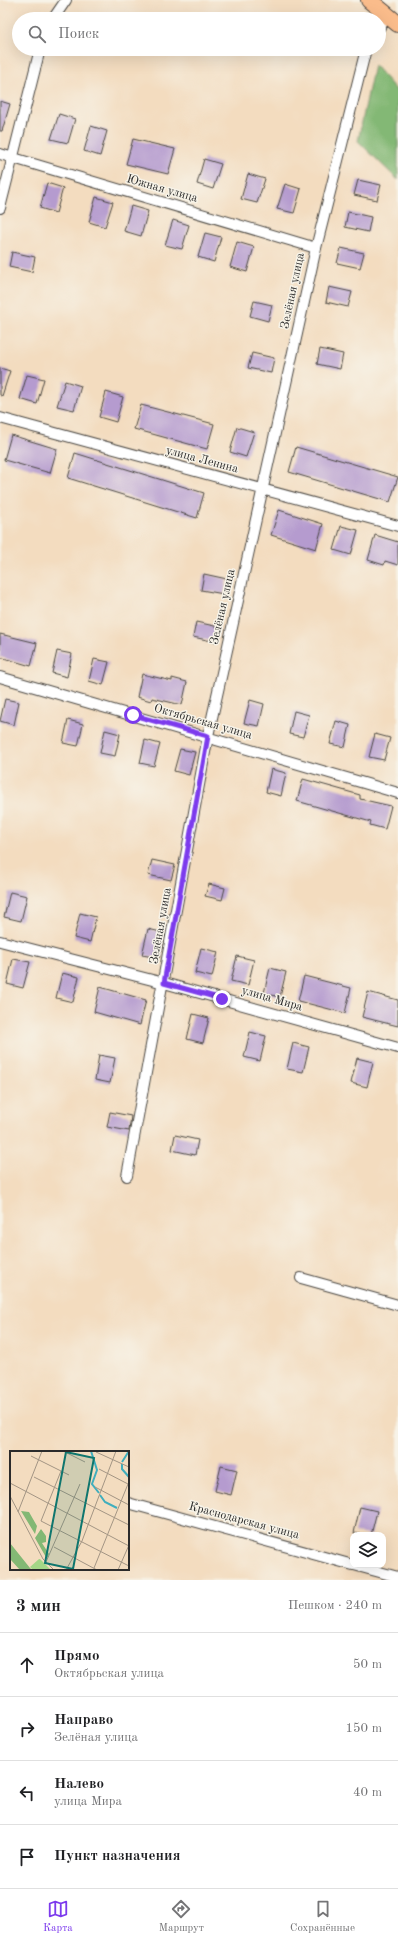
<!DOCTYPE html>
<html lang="ru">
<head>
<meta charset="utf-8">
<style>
  body { margin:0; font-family:"Old Standard TT",serif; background:#f6f6f6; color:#202124 }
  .controls { position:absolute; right:12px; bottom:12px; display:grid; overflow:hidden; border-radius:8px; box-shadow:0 4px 16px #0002 }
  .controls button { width:36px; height:36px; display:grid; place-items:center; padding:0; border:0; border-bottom:1px solid #e0e0e0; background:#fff; color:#202124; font:20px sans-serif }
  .stop { position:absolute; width:12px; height:12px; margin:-9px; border:3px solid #7c3aed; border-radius:50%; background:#fff }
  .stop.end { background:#7c3aed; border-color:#fff; box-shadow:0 1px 4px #0008 }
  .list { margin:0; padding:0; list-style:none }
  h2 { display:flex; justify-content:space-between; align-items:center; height:52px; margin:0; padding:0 16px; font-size:17px }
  h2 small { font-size:13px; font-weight:400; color:#757577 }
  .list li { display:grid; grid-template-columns:26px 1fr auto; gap:12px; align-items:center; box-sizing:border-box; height:64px; padding:0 16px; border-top:1px solid #e0e0e0 }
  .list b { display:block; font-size:15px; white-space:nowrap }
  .list p { margin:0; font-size:13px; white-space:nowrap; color:#757577 }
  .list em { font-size:13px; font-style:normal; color:#757577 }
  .icon { flex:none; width:22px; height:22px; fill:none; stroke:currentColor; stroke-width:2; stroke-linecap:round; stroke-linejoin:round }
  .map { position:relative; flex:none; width:398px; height:1580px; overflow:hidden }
  .search { position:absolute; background:#fff; box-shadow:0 4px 16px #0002; left:12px; right:12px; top:12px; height:44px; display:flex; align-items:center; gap:10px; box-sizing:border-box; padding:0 14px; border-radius:22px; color:#757577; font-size:15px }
  .sheet { height:308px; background:#fff }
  nav { display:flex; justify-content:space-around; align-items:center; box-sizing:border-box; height:56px; border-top:1px solid #e0e0e0; background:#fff; font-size:11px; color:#757577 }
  nav a { display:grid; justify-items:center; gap:2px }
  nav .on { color:#7c3aed }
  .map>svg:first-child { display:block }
  .forest { fill:#83b874; stroke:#577250 }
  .building { fill:#b59bcf }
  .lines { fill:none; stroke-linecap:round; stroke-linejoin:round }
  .minor-casing { stroke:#494641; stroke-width:12 }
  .primary-casing { stroke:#494641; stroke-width:18 }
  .minor { stroke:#fff; stroke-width:10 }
  .primary { stroke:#fabc8b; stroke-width:16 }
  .route { stroke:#7c3aed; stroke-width:5 }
  .labels { text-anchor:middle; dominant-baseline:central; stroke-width:3; stroke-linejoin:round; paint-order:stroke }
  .street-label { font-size:12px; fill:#2b2b2b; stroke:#f7f3e8 }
  .inset-river { fill:none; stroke:#40aebd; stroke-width:2 }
  .inset-road { fill:none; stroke:#a39584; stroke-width:1 }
  .view { fill:#0f766e; fill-opacity:0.15; stroke:#0f766e; stroke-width:2 }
  .inset-edge { fill:none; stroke:#2b2b2b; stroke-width:2 }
</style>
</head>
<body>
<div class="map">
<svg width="398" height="1580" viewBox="0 0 398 1580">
  <rect width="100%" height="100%" fill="#f7f3e8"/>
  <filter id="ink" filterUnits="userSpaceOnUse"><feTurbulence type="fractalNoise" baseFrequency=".025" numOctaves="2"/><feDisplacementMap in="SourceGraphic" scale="8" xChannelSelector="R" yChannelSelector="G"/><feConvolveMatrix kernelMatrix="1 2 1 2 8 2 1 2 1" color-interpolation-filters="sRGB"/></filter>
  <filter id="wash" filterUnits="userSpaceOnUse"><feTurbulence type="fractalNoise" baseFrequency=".012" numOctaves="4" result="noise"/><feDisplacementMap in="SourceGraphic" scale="16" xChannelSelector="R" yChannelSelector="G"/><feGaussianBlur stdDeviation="0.9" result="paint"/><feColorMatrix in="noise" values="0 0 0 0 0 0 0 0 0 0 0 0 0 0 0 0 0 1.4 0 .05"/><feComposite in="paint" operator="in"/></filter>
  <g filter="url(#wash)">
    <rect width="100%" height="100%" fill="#f3dcbf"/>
    <path class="forest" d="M374,65L398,92V180L358,141Z"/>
    <g id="blocks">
      <path class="building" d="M0,101L10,104L2,131H0Z
        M59,114L75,119L68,143L51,139Z
        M91,126L107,131L100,156L84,151Z
        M133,139L175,149L168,174L126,164Z
        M204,159L221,164L213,189L197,184Z
        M248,174L265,179L257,203L241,199Z
        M358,180L381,185L377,200L354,195Z
        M47,183L63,188L56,213L40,208Z
        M285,184L301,189L294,213L277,209Z
        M96,197L113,202L105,227L89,222Z
        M131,206L148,211L141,236L124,231Z
        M348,212L371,217L368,232L345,227Z
        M173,220L189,225L182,249L165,245Z
        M205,233L221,237L214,262L198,257Z
        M237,242L254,247L247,272L230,267Z
        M341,248L364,253L360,268L337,263Z
        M12,252L35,257L32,272L9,267Z
        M329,287L352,292L348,307L326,302Z
        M254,301L272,305L268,321L250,316Z
        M320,349L343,354L340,369L317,364Z
        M252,353L274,358L271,373L248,368Z
        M0,368L10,371L2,396L0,395Z
        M27,375L44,379L37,404L20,399Z
        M65,381L81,386L74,410L57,406Z
        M106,392L123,397L116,422L99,417Z
        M141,405L214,424L207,449L134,429Z
        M237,427L254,432L246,457L230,452Z
        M11,435L57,449L50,473L4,460Z
        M296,447L398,477L390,502L289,472Z
        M75,453L204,493L197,518L68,478Z
        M279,510L323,524L316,549L271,535Z
        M341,526L358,530L351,555L334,550Z
        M375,535L398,542V565L385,561L384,565L368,560Z
        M204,574L227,579L224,594L201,590Z
        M196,622L219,627L216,642L193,637Z
        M0,634L37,643L31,666L0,657Z
        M57,651L72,654L67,677L52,673Z
        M94,659L109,662L103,685L89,681Z
        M142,674L172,681V678L187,682L182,705L152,698L151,701L137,697Z
        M5,699L19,702L14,725L0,721Z
        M250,700L264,704L259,726L244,723Z
        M294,711L309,715L303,737L289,734Z
        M68,720L83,724L78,746L63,743Z
        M336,721L350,725L345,747L330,744Z
        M105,730L120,734L115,756L100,753Z
        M375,734L390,738L384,760L369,757Z
        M145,740L160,744L154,766L140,763Z
        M180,749L195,752L189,775L174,771Z
        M271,769L286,773L281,796L266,792Z
        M303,779L360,795V799L391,806L385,829L370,825L371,822L297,801Z
        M152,860L175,865L171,880L148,875Z
        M209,884L225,888L222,900L205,896Z
        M10,892L27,896L21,921L4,917Z
        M80,913L96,917L90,942L74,938Z
        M148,929L165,933L159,958L142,955Z
        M201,948L218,952L212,977L195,973Z
        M237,956L254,960L248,985L231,981Z
        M13,959L30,962L23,988L7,984Z
        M270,968L286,972L280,997L264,993Z
        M62,973L79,977L73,1002L56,998Z
        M304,976L351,988L345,1013L298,1001Z
        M100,987L146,1000L140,1025L94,1012Z
        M368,992L398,1000V1026L362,1017Z
        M193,1014L209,1018L203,1043L187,1039Z
        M250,1032L266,1036L260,1061L244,1057Z
        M293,1043L309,1047L303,1072L287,1069Z
        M99,1055L115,1058L110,1083L95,1080Z
        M357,1058L373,1062L367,1087L351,1083Z
        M110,1112L131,1116L129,1131L107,1127Z
        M175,1135L198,1140L195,1155L172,1150Z
        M221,1466L237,1470L231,1495L215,1491Z
        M360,1507L377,1511L371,1535L354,1533Z"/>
    </g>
  </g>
  <g filter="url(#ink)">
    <use href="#blocks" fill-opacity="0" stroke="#494641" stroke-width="1"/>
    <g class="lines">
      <g class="minor-casing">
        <path id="minor" d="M53,19L66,0
          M379,28L387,15
          M0,154L316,248
          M0,208L40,49
          M0,418L398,526
          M0,677L398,793
          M0,941L164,983L398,1048
          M127,1176L208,736L316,248L366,49
          M301,1278L398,1305
          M128,1503L353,1565
          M354,1565L398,1577"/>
      </g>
      <g class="primary-casing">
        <path id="primary" d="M369,0L398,24"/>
      </g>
      <use href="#minor" class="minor"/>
      <use href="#primary" class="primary"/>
    </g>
  </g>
  <g class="lines" filter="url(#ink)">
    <path class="route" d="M133,715L208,736L164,983L222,999"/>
  </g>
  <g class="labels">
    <g class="street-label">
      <text transform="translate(162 189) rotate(16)">Южная улица</text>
      <text transform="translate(293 291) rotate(-78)">Зелёная улица</text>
      <text transform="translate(202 460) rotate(15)">улица Ленина</text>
      <text transform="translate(223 607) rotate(-77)">Зелёная улица</text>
      <text transform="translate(203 722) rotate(16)">Октябрьская улица</text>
      <text transform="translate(161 926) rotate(-80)">Зелёная улица</text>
      <text transform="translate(272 999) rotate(16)">улица Мира</text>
      <text transform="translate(244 1521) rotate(15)">Краснодарская улица</text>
    </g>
  </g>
  <g transform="translate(10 1451)">
    <rect width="119" height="119" fill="#f3dcbf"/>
    <path d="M29,108H30L41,119H23L20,116Z" fill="#a4d787"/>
    <path d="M11,60L19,61L27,75L25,83ZM31,78L36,85V91L32,92L39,103L37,108L25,87ZM0,92L20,117L22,119H10L0,108Z" fill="#83b874"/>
    <path class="inset-river" d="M81,0L87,19L82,33L89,42M112,11L119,0M112,13V18L119,26M90,44L95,51L107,57"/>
    <path class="inset-road" d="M53,0L75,11M86,1L119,16M21,5L59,24M89,18L118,33M51,20L31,70L119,115M24,26L119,74M0,32L119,95M85,36L119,54M0,45L33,108L44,119M8,61L32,0M44,96L87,119M36,111L70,33M84,117L118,33M56,119L72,90L106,0M108,119L119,94"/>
    <path class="view" d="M56,1L84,7L63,118L35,112Z"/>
    <rect width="119" height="119" class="inset-edge"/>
  </g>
</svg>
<div class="controls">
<button><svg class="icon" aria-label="layers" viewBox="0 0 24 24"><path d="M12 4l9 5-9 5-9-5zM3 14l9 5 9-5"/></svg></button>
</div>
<div class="stop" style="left:133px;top:715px"></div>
<div class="stop end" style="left:222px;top:999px"></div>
<div class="search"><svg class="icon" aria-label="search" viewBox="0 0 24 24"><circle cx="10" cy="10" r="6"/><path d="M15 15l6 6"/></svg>Поиск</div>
</div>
<section class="sheet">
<h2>3 мин<small>Пешком · 240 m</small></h2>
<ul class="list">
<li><svg class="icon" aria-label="ahead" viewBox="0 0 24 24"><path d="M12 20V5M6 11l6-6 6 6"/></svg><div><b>Прямо</b><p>Октябрьская улица</p></div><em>50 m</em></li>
<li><svg class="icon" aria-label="right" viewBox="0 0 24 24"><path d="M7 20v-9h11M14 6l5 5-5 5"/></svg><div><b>Направо</b><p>Зелёная улица</p></div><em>150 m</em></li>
<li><svg class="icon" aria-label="left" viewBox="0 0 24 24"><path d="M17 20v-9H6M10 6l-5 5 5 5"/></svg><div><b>Налево</b><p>улица Мира</p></div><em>40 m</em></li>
<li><svg class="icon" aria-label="arrive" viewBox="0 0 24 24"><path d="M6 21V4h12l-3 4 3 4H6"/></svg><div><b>Пункт назначения</b></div></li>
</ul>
</section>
<nav>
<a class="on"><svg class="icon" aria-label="map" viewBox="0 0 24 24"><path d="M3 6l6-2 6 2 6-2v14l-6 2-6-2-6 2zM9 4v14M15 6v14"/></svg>Карта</a>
<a><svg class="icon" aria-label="directions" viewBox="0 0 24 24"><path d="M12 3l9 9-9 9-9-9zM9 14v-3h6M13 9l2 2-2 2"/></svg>Маршрут</a>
<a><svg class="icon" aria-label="saved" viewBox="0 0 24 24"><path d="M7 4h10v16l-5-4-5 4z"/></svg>Сохранённые</a>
</nav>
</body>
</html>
